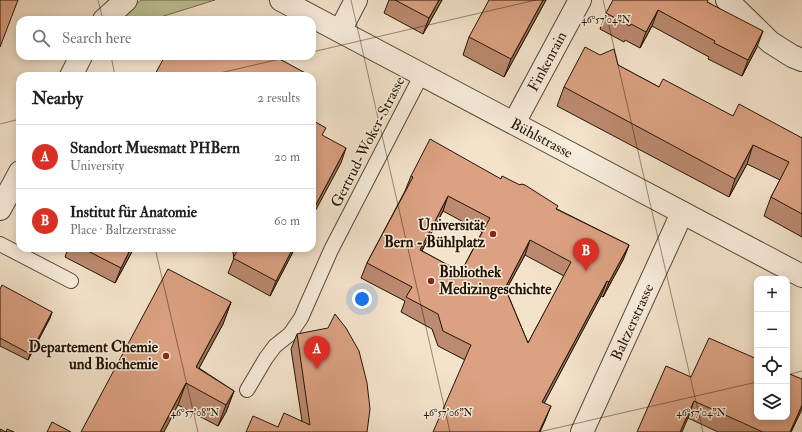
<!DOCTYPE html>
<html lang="en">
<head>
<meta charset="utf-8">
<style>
  body { margin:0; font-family:"IM FELL Double Pica",serif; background:#f2f2f2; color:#202124 }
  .controls { position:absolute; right:12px; bottom:12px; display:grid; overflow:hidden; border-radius:8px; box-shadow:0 2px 10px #0003 }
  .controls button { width:36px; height:36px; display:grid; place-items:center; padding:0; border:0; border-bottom:1px solid #e0e0e0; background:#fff; color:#202124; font:20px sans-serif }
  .you { position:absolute; left:362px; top:299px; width:14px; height:14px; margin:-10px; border:3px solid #fff; border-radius:50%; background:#1a73e8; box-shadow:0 0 0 6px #1a73e833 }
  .badge { display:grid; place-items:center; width:26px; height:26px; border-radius:50%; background:#d93025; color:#fff; font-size:13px; font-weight:700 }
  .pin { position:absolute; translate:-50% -33px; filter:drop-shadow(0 1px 2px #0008) }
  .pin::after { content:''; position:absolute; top:21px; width:14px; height:12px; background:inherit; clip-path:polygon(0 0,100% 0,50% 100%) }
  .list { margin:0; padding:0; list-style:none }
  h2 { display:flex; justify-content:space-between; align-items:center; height:52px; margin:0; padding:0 16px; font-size:17px }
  h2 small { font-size:13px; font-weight:400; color:#757577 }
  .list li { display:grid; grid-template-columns:26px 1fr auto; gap:12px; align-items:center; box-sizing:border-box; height:64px; padding:0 16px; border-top:1px solid #e0e0e0 }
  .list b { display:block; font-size:15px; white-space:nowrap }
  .list p { margin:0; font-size:13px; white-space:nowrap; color:#757577 }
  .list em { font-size:13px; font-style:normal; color:#757577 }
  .icon { flex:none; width:22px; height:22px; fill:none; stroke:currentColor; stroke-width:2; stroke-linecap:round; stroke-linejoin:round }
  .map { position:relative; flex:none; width:802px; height:432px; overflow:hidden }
  .search { position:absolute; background:#fff; box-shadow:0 2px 10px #0003; left:16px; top:16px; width:300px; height:44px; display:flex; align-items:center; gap:10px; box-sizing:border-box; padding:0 14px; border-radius:12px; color:#757577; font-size:15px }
  .panel { position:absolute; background:#fff; box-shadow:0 2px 10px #0003; left:16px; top:72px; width:300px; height:180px; border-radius:12px }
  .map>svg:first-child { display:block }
  .green { fill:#bcc397; stroke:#706c4e }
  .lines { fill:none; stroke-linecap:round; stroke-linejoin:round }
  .service-casing { stroke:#574837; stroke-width:16 }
  .minor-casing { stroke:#574837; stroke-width:24 }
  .service { stroke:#f8eddd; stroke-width:14 }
  .minor { stroke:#f8eddd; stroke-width:22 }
  .wall { fill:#bc8a70; stroke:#231506; fill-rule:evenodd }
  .shaded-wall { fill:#99715b; stroke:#231506 }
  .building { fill:#dba182; stroke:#231506; fill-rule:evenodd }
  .ticks { fill:none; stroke:#231506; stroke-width:1; stroke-opacity:0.45 }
  .poi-dot { fill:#8f2418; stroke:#f8eddd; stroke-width:1.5 }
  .labels { text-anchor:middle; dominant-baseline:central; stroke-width:3; stroke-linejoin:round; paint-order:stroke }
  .street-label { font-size:15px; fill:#231506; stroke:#f8eddd }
  .poi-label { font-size:15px; font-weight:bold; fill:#231506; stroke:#f8eddd; text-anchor:end }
  .ticks-label { font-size:10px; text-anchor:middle; fill:#231506; stroke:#f8eddd; stroke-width:3; stroke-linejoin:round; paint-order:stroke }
</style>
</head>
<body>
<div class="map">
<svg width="802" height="432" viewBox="0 0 802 432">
  <rect width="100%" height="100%" fill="#f4e3cb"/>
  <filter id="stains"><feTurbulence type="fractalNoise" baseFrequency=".005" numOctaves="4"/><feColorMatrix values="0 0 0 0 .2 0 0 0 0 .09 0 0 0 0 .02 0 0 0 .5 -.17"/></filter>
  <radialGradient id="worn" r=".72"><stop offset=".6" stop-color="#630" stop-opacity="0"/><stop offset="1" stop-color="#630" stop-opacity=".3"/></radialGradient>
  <path class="green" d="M141,0H215L151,20H119Z"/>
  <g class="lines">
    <g class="service-casing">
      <path id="service" d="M0,244L71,281
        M247,390L266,358L275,346L290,334L301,318L331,250L422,74"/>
    </g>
    <g class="minor-casing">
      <g id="minor">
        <path id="s1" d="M281,0L802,276"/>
        <path d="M727,0L770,42L792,56L802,60"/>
        <path d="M104,20L126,0"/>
        <path d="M340,31L356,0"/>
        <path d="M71,76L81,56"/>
        <path id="s2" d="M514,123L580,0"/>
        <path d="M0,209L20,172"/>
        <path id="s3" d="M582,432L682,213"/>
      </g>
    </g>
    <use href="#service" class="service"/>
    <use href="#minor" class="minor"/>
  </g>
  <path class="wall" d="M389,0H442L423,34L384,13Z
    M546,0L504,77L463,55L469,37Z
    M710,3L757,47L742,76L708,59L709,57L652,26L640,48L625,40L624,42L600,29L606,13Z
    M618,65L659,87L733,116L802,138V237L764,216L771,197L780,180L747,164L729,197L557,106L564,87Z
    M411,176L501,179L557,209L629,245L623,260L603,297L601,296L544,403L545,421L465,360L438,346L432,329L401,312L405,301L361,278L367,263L405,191ZM443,211L482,232L461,272L422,251ZM525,255L564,276L528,343L506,290Z
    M68,248H134L115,283L65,257Z
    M232,248H295L270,296L228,273L234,258Z
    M0,289L52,312L50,318L28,360L0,346Z
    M231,302L223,324L199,368L234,391L226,412L218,426L178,405L81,432Z
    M297,334L367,432L278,427L302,421L291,349Z
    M691,377L802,409L791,432H718L688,418Z"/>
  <path class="shaded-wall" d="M439,0H442L423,34L429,18Z
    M543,0H546L504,77L511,59Z
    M658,10L652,26L640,48L646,32Z
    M763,31L757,47L742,76L748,60Z
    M753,145L747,164L729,197L735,179Z
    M346,148L341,163L312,217V212Z
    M448,196L443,211L414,265L420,250Z
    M530,240L525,255L499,303L505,288Z
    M629,245L623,260L603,297L609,282Z
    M131,248H134L115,283L121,268Z
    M293,248H295L270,296L276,281Z
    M607,281L601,296L537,417L542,402Z
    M231,302L223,324L190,385L196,367Z
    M52,312L50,318L28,360L30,354Z
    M186,383L178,405L164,432H160Z
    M234,391L226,412L218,426L226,405Z
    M694,401L688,418L682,432H680Z
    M802,405V409L791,432H790Z
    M551,406L545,421L540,432H539Z"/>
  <path class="building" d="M0,0H18L0,47Z
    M395,0H439L429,18Z
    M489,0H543L511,59L469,37Z
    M613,0H708L707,2L763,31L748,60L714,43L715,41L658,10L646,32L631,24L630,26L606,13Z
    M585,47L600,55L614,49L618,65L659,87L663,79L733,116L739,104L802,138V214L771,197L789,162L753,145L735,179L564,87Z
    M165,56H274L311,76H154Z
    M312,120L326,128L322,135L346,148L312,212Z
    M430,139L501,179L502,176L520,185L521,184L525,185L558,206L556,209L629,245L609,282L607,281L542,402L551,406L539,432H433L471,345L443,331L438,314L406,297L412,287L367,263L413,177L411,176ZM448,196L490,218L461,272L420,250ZM530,240L571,262L528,343L505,288Z
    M82,248H131L121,268Z
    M239,248H293L276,281L233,258Z
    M168,269L231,302L196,367L234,391L226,405L186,383L160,432H81Z
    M2,285L52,312L30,354L0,338V289Z
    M335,314L346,328L359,351L367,383L370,409L367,432H246L253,416L278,427L284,413L310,425L297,334L328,328Z
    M709,338L757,359V417H787V373L802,379V405L790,432H763L694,401L680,432H637L666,366L691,377Z
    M52,422L71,432H47Z
    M0,429L6,432L7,429L14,432H0Z"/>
  <path class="ticks" d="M98,0L103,20M351,0L450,432M603,0L703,432M312,52L536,0M111,56L115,76M207,76L293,56M0,124L20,119M155,248L198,432M787,375L802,371M539,432L757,382"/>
  <g class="poi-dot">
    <circle cx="493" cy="234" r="4"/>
    <circle cx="431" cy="281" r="4"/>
    <circle cx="166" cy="356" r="4"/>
  </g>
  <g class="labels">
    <g class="street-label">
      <text stroke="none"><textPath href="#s2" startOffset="70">Finkenrain</textPath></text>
      <text stroke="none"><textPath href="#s1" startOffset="295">Bühlstrasse</textPath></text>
      <text transform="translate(368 142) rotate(-63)">Gertrud-Woker-Strasse</text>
      <text stroke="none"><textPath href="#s3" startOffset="121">Baltzerstrasse</textPath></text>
    </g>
    <g class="poi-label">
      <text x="485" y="225">Universität<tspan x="485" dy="17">Bern - Bühlplatz</tspan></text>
      <text x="439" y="272" text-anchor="start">Bibliothek<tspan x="439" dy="17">Medizingeschichte</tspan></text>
      <text x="158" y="347">Departement Chemie<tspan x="158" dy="17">und Biochemie</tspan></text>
    </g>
  </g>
  <g class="ticks-label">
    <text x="606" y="23">46°57'04"N</text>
    <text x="195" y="416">46°57'08"N</text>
    <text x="448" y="416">46°57'06"N</text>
    <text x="701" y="416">46°57'04"N</text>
  </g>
  <rect width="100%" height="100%" filter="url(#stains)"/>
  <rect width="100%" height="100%" fill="url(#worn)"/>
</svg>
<div class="controls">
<button>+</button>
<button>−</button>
<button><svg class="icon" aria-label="locate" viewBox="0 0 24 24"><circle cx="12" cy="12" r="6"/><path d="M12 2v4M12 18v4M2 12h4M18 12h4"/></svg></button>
<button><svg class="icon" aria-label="layers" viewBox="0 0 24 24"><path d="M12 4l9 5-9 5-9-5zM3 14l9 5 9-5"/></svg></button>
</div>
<div class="you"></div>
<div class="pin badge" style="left:317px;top:369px">A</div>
<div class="pin badge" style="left:586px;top:271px">B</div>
<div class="search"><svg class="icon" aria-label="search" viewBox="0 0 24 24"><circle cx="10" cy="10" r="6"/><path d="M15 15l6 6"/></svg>Search here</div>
<section class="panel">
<h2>Nearby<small>2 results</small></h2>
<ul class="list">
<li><span class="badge">A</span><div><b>Standort Muesmatt PHBern</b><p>University</p></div><em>20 m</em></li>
<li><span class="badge">B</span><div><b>Institut für Anatomie</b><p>Place · Baltzerstrasse</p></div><em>60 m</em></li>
</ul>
</section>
</div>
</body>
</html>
